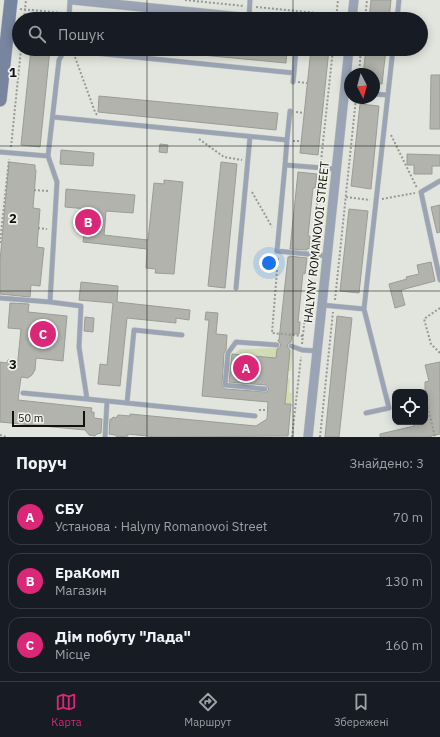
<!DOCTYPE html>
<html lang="uk">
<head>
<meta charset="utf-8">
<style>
  body { margin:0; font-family:"IBM Plex Sans",sans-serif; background:#242831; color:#f1f3f6 }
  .controls { position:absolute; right:12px; bottom:12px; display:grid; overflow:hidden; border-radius:8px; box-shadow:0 2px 10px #0003 }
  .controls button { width:36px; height:36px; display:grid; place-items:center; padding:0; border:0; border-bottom:1px solid #363941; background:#171b24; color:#f1f3f6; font:20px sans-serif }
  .compass { position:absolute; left:344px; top:68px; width:36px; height:36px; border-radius:50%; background:#171b24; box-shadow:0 2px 10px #0003; rotate:174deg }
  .scale { position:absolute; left:12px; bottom:10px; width:73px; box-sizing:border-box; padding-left:4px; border:2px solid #11120f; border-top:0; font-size:11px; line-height:14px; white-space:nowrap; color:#11120f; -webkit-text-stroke:3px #f0f2ea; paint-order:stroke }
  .you { position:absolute; left:269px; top:263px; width:14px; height:14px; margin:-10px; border:3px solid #fff; border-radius:50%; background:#1a73e8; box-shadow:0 0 0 6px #1a73e833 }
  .badge { display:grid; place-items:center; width:26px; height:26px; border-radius:50%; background:#db2777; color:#fff; font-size:13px; font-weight:700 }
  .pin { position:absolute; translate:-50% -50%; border:2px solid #fff; box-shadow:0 1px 4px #0006 }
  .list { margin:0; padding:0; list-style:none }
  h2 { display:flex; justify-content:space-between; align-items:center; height:52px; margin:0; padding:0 16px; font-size:17px }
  h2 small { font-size:13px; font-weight:400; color:#9ea1a6 }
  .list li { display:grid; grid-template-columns:26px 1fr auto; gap:12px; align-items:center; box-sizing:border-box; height:56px; margin:0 8px 8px; padding:0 8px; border:1px solid #363941; border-radius:12px }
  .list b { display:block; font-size:15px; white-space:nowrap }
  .list p { margin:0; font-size:13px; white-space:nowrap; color:#9ea1a6 }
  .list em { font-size:13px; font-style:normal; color:#9ea1a6 }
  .icon { flex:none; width:22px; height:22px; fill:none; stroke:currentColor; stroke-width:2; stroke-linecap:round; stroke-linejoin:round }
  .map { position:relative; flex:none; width:440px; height:437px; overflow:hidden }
  .search { position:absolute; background:#171b24; box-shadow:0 2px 10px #0003; left:12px; right:12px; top:12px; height:44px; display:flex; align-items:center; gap:10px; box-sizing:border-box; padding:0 14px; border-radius:22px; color:#9ea1a6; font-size:15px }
  .sheet { height:244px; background:#171b24 }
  nav { display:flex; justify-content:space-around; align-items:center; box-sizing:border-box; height:56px; border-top:1px solid #363941; background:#171b24; font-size:11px; color:#9ea1a6 }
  nav a { display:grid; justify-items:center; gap:2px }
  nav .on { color:#db2777 }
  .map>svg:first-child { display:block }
  .green { fill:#d1dcb5 }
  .building { fill:#b1b3ac; stroke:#9a9c95 }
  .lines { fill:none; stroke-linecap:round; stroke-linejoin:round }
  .lane-casing { stroke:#c1c3bc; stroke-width:5.5 }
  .street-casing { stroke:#c1c3bc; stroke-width:10 }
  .secondary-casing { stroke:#c1c3bc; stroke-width:14 }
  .path { stroke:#979993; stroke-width:2; stroke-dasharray:2 2; stroke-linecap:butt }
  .lane { stroke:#9ba4b5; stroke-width:4.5 }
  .street { stroke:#9ba4b5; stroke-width:9 }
  .secondary { stroke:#77859e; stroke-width:13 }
  .grid { fill:none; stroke:#11120f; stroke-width:1; stroke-opacity:0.55 }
  .labels { text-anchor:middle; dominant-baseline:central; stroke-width:3.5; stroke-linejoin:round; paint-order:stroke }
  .street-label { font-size:12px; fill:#11120f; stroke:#f0f2ea }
  .grid-label { font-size:13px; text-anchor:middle; font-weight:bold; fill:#11120f; stroke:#f0f2ea; stroke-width:3.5; stroke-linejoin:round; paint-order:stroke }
</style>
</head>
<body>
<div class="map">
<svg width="440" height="437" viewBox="0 0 440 437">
  <rect width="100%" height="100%" fill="#e2e5dd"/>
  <path class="green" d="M277,348L276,358L234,354L240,349H244Z
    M290,350H293L291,371H288Z
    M287,378L290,379L289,392L292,393L291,404H285Z"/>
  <path class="building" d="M371,0H391L389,19H369Z
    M31,49H50L40,147L21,145Z
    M202,49H287L286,63L202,55Z
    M311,49H329L318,155L300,153Z
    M366,49H386L382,84L374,83V74H363Z
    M431,75H440V129H430Z
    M99,96L278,113L276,130L98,112Z
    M360,104L379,106L371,189L351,186Z
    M160,144L168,145L167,153L159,152Z
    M61,150L94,153L93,166L60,164Z
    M407,154L440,155V166H432V174H414V165H407Z
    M9,162L35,165V170H36L33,208L40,209L37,247L44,248L40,286L31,285L30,297L0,294V261Z
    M221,162L237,164L225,288L208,286Z
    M298,172L317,174L315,188H313L308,236H310L309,249L308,248L307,250L290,249Z
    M164,180L183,182L174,274L155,273L156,269L146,268L147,249L83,242L87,209L65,207L66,189L135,195L133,213L106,211L104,235L148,240L154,183L164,184Z
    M440,205V232L437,233L431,207Z
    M349,209L368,211L359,293L340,291Z
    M289,256L307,258L305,274L303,273L298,322H300L299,334H292L291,342L287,345L288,348L290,350L285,404H291L288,436L156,437L128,434V436L117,437L115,435L109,434L110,419H112L113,417L116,418L118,415L130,416V414L256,426L267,419L268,402L202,396L209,320H205L206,312L218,313L216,334L227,335L226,350L224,353L222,387L225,389L267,392L269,389L266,385L229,382L232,354L276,358L277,349L281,346L280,343L278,341V340H279L288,257L289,258Z
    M431,262L435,281L401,290L405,305L395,308L389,284L407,279L406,277L419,274L417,265Z
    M81,282L118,286L117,302L190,310L189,320L176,318V323L127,318L120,386L98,384L100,364L107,365L113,303L79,300Z
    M10,303L29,304L28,312L67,316L63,361L36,358L35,370L32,375L28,378L21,377L18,400L92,408L91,412H94V418L102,419L101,433L97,434L95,436L89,435L85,430L0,422V362L6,363L9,359L17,369L21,329L8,328Z
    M337,316L352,318L339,437H325Z
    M85,317L94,318L93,332L84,331Z
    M440,362V434L431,436V437H380V434L414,426L413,422H425V382L429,381L425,365Z"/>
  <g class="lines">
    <g class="lane-casing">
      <path id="lane" d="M249,18L250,0
        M69,19L70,0
        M397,19L399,0
        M65,50L294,73L296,49
        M293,82L294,73
        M374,94L387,95
        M53,117L287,140L285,165L336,169
        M287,140L290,111
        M0,152L48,156
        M285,165L277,251L327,256
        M440,181L421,192L440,280
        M236,288L250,137
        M0,298L50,302L57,182L48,156L59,60L65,49
        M50,302L81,306L79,347L87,399L107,401L105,437
        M322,305L364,309L389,408L366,413
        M364,309L393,49
        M291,346L302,350L317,351
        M265,389L225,385L228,353L236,342L277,345
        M23,393L87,399
        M107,401L255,416
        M127,403L134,330L182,335"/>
    </g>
    <g class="street-casing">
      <path id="street" d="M73,0L261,19
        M352,19L354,0
        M308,437L349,49"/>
    </g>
    <g class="secondary-casing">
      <path id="secondary" d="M0,100L11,0"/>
    </g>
    <path class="path" d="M185,0L244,6
      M256,7L337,15
      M20,9L63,13
      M76,14L132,19
      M24,19L26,0
      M336,19L338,0
      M365,19L367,0
      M301,54L310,55
      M75,57L95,112L97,115
      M359,74L361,49
      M298,82L307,83
      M296,112L304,113
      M391,135L417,188
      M199,139L224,157L242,160
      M293,141H302
      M11,147L21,49
      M321,161L333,49
      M34,190L49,191
      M252,192L272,227
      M346,197L370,200
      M382,199L415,193
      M38,228L47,229
      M0,243L9,159
      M312,249L320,174
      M278,258L272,333L303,336
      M335,300L356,98
      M440,308L424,319L431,344L440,353
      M302,344L311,261
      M425,404L428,408L435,437
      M259,410H267
      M0,435L6,437
      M292,437L301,357
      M320,437L333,312"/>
    <use href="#lane" class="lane"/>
    <use href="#street" class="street"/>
    <use href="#secondary" class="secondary"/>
  </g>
  <path class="grid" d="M147,0V19M293,0V19M147,49V437M293,49V437M0,146H440M0,291H440"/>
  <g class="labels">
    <g class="street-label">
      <text transform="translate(316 242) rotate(-84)">HALYNY ROMANOVOI STREET</text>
    </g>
  </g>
  <g class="grid-label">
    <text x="13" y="77">1</text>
    <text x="13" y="223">2</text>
    <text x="13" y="369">3</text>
  </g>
</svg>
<div class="controls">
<button><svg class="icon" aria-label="locate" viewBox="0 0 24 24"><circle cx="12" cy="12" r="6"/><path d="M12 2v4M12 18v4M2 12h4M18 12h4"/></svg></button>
</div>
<svg class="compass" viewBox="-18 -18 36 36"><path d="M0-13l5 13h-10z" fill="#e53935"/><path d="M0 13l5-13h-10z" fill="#9ea1a6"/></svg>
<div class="scale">50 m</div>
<div class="you"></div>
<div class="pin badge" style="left:246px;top:368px">A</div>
<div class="pin badge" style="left:88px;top:222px">B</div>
<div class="pin badge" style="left:43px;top:334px">C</div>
<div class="search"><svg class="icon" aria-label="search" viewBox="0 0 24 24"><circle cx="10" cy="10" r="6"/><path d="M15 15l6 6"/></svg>Пошук</div>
</div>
<section class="sheet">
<h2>Поруч<small>Знайдено: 3</small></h2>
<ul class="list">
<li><span class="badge">A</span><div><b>СБУ</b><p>Установа · Halyny Romanovoi Street</p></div><em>70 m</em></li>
<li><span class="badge">B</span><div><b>ЕраКомп</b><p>Магазин</p></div><em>130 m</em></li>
<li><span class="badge">C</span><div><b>Дім побуту &quot;Лада&quot;</b><p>Місце</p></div><em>160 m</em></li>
</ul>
</section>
<nav>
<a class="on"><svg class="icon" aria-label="map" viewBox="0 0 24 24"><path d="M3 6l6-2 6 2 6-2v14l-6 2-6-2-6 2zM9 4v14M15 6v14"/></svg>Карта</a>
<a><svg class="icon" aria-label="directions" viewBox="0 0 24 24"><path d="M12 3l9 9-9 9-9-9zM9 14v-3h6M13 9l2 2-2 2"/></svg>Маршрут</a>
<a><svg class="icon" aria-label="saved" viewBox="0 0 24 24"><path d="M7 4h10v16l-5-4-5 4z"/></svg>Збережені</a>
</nav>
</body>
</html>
